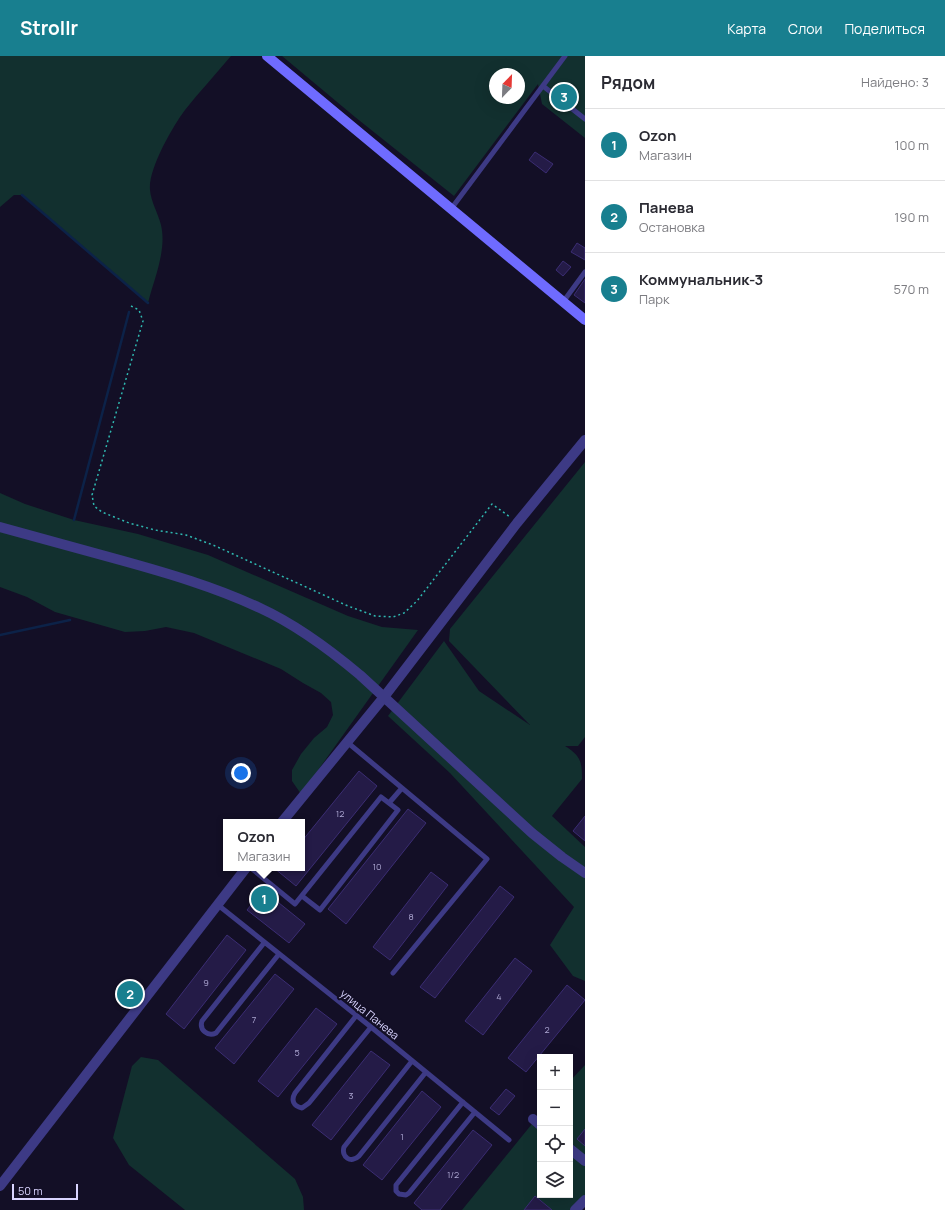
<!DOCTYPE html>
<html lang="ru">
<head>
<meta charset="utf-8">
<style>
  body { margin:0; font-family:Manrope,sans-serif; background:#f7f7f7; color:#2b2b33 }
  .controls { position:absolute; right:12px; bottom:12px; display:grid; overflow:hidden; border-radius:0px; box-shadow:0 4px 16px #0002 }
  .controls button { width:36px; height:36px; display:grid; place-items:center; padding:0; border:0; border-bottom:1px solid #e1e1e2; background:#fff; color:#2b2b33; font:20px sans-serif }
  .compass { position:absolute; left:489px; top:12px; width:36px; height:36px; border-radius:50%; background:#fff; box-shadow:0 4px 16px #0002; rotate:23deg }
  .scale { position:absolute; left:12px; bottom:10px; width:66px; box-sizing:border-box; padding-left:4px; border:2px solid #d9d4ff; border-top:0; font-size:11px; line-height:14px; white-space:nowrap; color:#d9d4ff; -webkit-text-stroke:3px #130f26; paint-order:stroke }
  .you { position:absolute; left:241px; top:717px; width:14px; height:14px; margin:-10px; border:3px solid #fff; border-radius:50%; background:#1a73e8; box-shadow:0 0 0 6px #1a73e833 }
  .badge { display:grid; place-items:center; width:26px; height:26px; border-radius:50%; background:#187f8f; color:#fff; font-size:13px; font-weight:700 }
  .pin { position:absolute; translate:-50% -50%; border:2px solid #fff; box-shadow:0 1px 4px #0006 }
  .popup { position:absolute; left:223px; top:763px; width:82px; height:52px; box-sizing:border-box; display:grid; place-content:center; border-radius:0px; background:#fff; filter:drop-shadow(0 1px 3px #0005); font-size:13px; white-space:nowrap; color:#7c7c81 }
  .popup b { font-size:15px; color:#2b2b33 }
  .popup::after { content:''; position:absolute; left:50%; top:100%; margin-left:-8px; border:8px solid transparent; border-top-color:#fff }
  .list { margin:0; padding:0; list-style:none }
  h2 { display:flex; justify-content:space-between; align-items:center; height:52px; margin:0; padding:0 16px; font-size:17px }
  h2 small { font-size:13px; font-weight:400; color:#7c7c81 }
  .list li { display:grid; grid-template-columns:26px 1fr auto; gap:12px; align-items:center; box-sizing:border-box; height:72px; padding:0 16px; border-top:1px solid #e1e1e2 }
  .list b { display:block; font-size:15px; white-space:nowrap }
  .list p { margin:0; font-size:13px; white-space:nowrap; color:#7c7c81 }
  .list em { font-size:13px; font-style:normal; color:#7c7c81 }
  .icon { flex:none; width:22px; height:22px; fill:none; stroke:currentColor; stroke-width:2; stroke-linecap:round; stroke-linejoin:round }
  .map { position:relative; flex:none; width:585px; height:1154px; overflow:hidden }
  header { display:flex; align-items:center; gap:24px; box-sizing:border-box; height:56px; padding:0 20px; background:#187f8f; color:#fff }
  header strong { font-size:19px }
  nav { display:flex; gap:22px; margin-inline-start:auto; font-size:14px }
  main { display:flex }
  aside { flex:1; background:#fff }
  .map>svg:first-child { display:block }
  .green { fill:#12302f; fill-rule:evenodd }
  .lines { fill:none; stroke-linecap:round; stroke-linejoin:round }
  .stream { stroke:#0c2248; stroke-width:2.5 }
  .building { fill:#241b47; stroke:#3b2d73 }
  .path { stroke:#2fb8b0; stroke-width:1.5; stroke-dasharray:2 3; stroke-linecap:butt }
  .lane { stroke:#3d3a85; stroke-width:5 }
  .street { stroke:#3d3a85; stroke-width:10 }
  .secondary { stroke:#6f6bff; stroke-width:10 }
  .labels { text-anchor:middle; dominant-baseline:central; stroke-width:4; stroke-linejoin:round; paint-order:stroke }
  .number-label { font-size:9px; fill:#aca6d1 }
  .street-label { font-size:11px; fill:#d9d4ff; stroke:#130f26 }
</style>
</head>
<body>
<header>
<strong>Strollr</strong>
<nav><a>Карта</a><a>Слои</a><a>Поделиться</a></nav>
</header>
<main>
<div class="map">
<svg width="585" height="1154" viewBox="0 0 585 1154">
  <rect width="100%" height="100%" fill="#130f26"/>
  <path class="green" d="M0,0H231C216,18 200,35 185,54C173,70 148,113 150,134C151,146 158,157 161,169C167,194 154,223 148,247L22,139H14L0,151Z
    M282,0H585V82L542,48L538,28L454,140L355,61ZM495,18H519V42H495Z
    M585,406V681L578,690H565C581,700 582,706 582,723L552,760L585,791V925L573,920L550,889L574,851L450,717L388,660L444,585L479,635L530,669L449,585L450,573Z
    M0,437L25,448L74,464L138,478L208,499L348,560L382,571L418,574L301,738L292,725V714L301,698L314,682L327,671L333,659L331,646L321,637L303,627L281,613L194,577L166,571L145,575L125,576L55,556L27,541L0,531Z
    M141,1001L158,1004L295,1123L303,1141L304,1154H185L129,1109L113,1082L132,1010Z
    M585,1009V1146L577,1154H462L540,1058V1139H570V1025Z"/>
  <g class="lines">
    <path class="stream" d="M22,139L148,247
      M74,464L129,256
      M0,579L70,564"/>
  </g>
  <path class="building" d="M535,96L553,108L546,117L529,104Z
    M577,187L585,192V204L571,196Z
    M563,205L571,211L563,220L556,214Z
    M585,223V247L574,239Z
    M359,715L377,730L296,830L274,812H302V785Z
    M408,753L426,767L346,868L328,853Z
    M585,760V785L573,775Z
    M431,816L448,829L390,904L373,891Z
    M500,830L514,841L435,942L420,931Z
    M263,834L305,868L289,887L247,854Z
    M227,879L246,894L184,973L166,958Z
    M515,902L532,915L483,979L465,965Z
    M275,918L294,933L234,1008L215,992Z
    M567,929L585,944L526,1016L508,1002Z
    M316,952L337,968L278,1041L258,1025Z
    M371,995L390,1009L331,1084L312,1069Z
    M506,1033L515,1040L499,1059L490,1052Z
    M422,1035L441,1051L382,1124L363,1109Z
    M585,1073V1090L577,1083Z
    M473,1074L492,1089L440,1154H422L414,1147Z
    M535,1140L552,1154H524Z"/>
  <g class="lines">
    <path class="path" d="M131,250L139,254L143,265L92,439L94,450L102,456L129,467L155,474L186,479L213,489L348,550L375,560L393,561L404,557L417,545L492,448L510,461"/>
    <path class="lane" d="M543,30L585,63
      M451,153L565,0
      M563,246L585,216
      M347,686L487,803L393,917
      M389,747L402,732
      M251,812L295,848L381,741L398,754L320,854L302,840
      M218,849L371,971L509,1084
      M264,887L202,965C199,974 208,981 216,977L279,898
      M356,960L295,1037C291,1044 293,1050 302,1052L309,1047L371,971
      M412,1005L344,1091C341,1101 351,1108 359,1100L426,1016
      M463,1046L396,1129V1135L399,1138L406,1139L409,1137L475,1056"/>
    <path class="street" d="M0,471C40,482 80,493 120,504C167,517 215,531 260,552C297,569 329,593 360,619L532,777L562,801L585,817
      M282,766L384,641L517,467L585,384
      M533,1063L540,1069
      M570,1093L585,1105
      M0,1130L246,812
      M575,1154L585,1144"/>
    <path class="secondary" d="M267,0L585,264"/>
  </g>
  <g class="labels">
    <g class="number-label">
      <text x="340" y="757">12</text>
      <text x="377" y="810">10</text>
      <text x="411" y="860">8</text>
      <text x="206" y="926">9</text>
      <text x="499" y="940">4</text>
      <text x="254" y="963">7</text>
      <text x="547" y="973">2</text>
      <text x="297" y="996">5</text>
      <text x="351" y="1039">3</text>
      <text x="402" y="1080">1</text>
      <text x="453" y="1118">1/2</text>
    </g>
    <g class="street-label">
      <text transform="translate(370 958) rotate(39)">улица Панева</text>
    </g>
  </g>
</svg>
<div class="controls">
<button>+</button>
<button>−</button>
<button><svg class="icon" aria-label="locate" viewBox="0 0 24 24"><circle cx="12" cy="12" r="6"/><path d="M12 2v4M12 18v4M2 12h4M18 12h4"/></svg></button>
<button><svg class="icon" aria-label="layers" viewBox="0 0 24 24"><path d="M12 4l9 5-9 5-9-5zM3 14l9 5 9-5"/></svg></button>
</div>
<svg class="compass" viewBox="-18 -18 36 36"><path d="M0-13l5 13h-10z" fill="#e53935"/><path d="M0 13l5-13h-10z" fill="#7c7c81"/></svg>
<div class="scale">50 m</div>
<div class="you"></div>
<div class="pin badge" style="left:264px;top:843px">1</div>
<div class="popup"><b>Ozon</b>Магазин</div>
<div class="pin badge" style="left:130px;top:938px">2</div>
<div class="pin badge" style="left:564px;top:41px">3</div>
</div>
<aside>
<h2>Рядом<small>Найдено: 3</small></h2>
<ul class="list">
<li><span class="badge">1</span><div><b>Ozon</b><p>Магазин</p></div><em>100 m</em></li>
<li><span class="badge">2</span><div><b>Панева</b><p>Остановка</p></div><em>190 m</em></li>
<li><span class="badge">3</span><div><b>Коммунальник-3</b><p>Парк</p></div><em>570 m</em></li>
</ul>
</aside>
</main>
</body>
</html>
